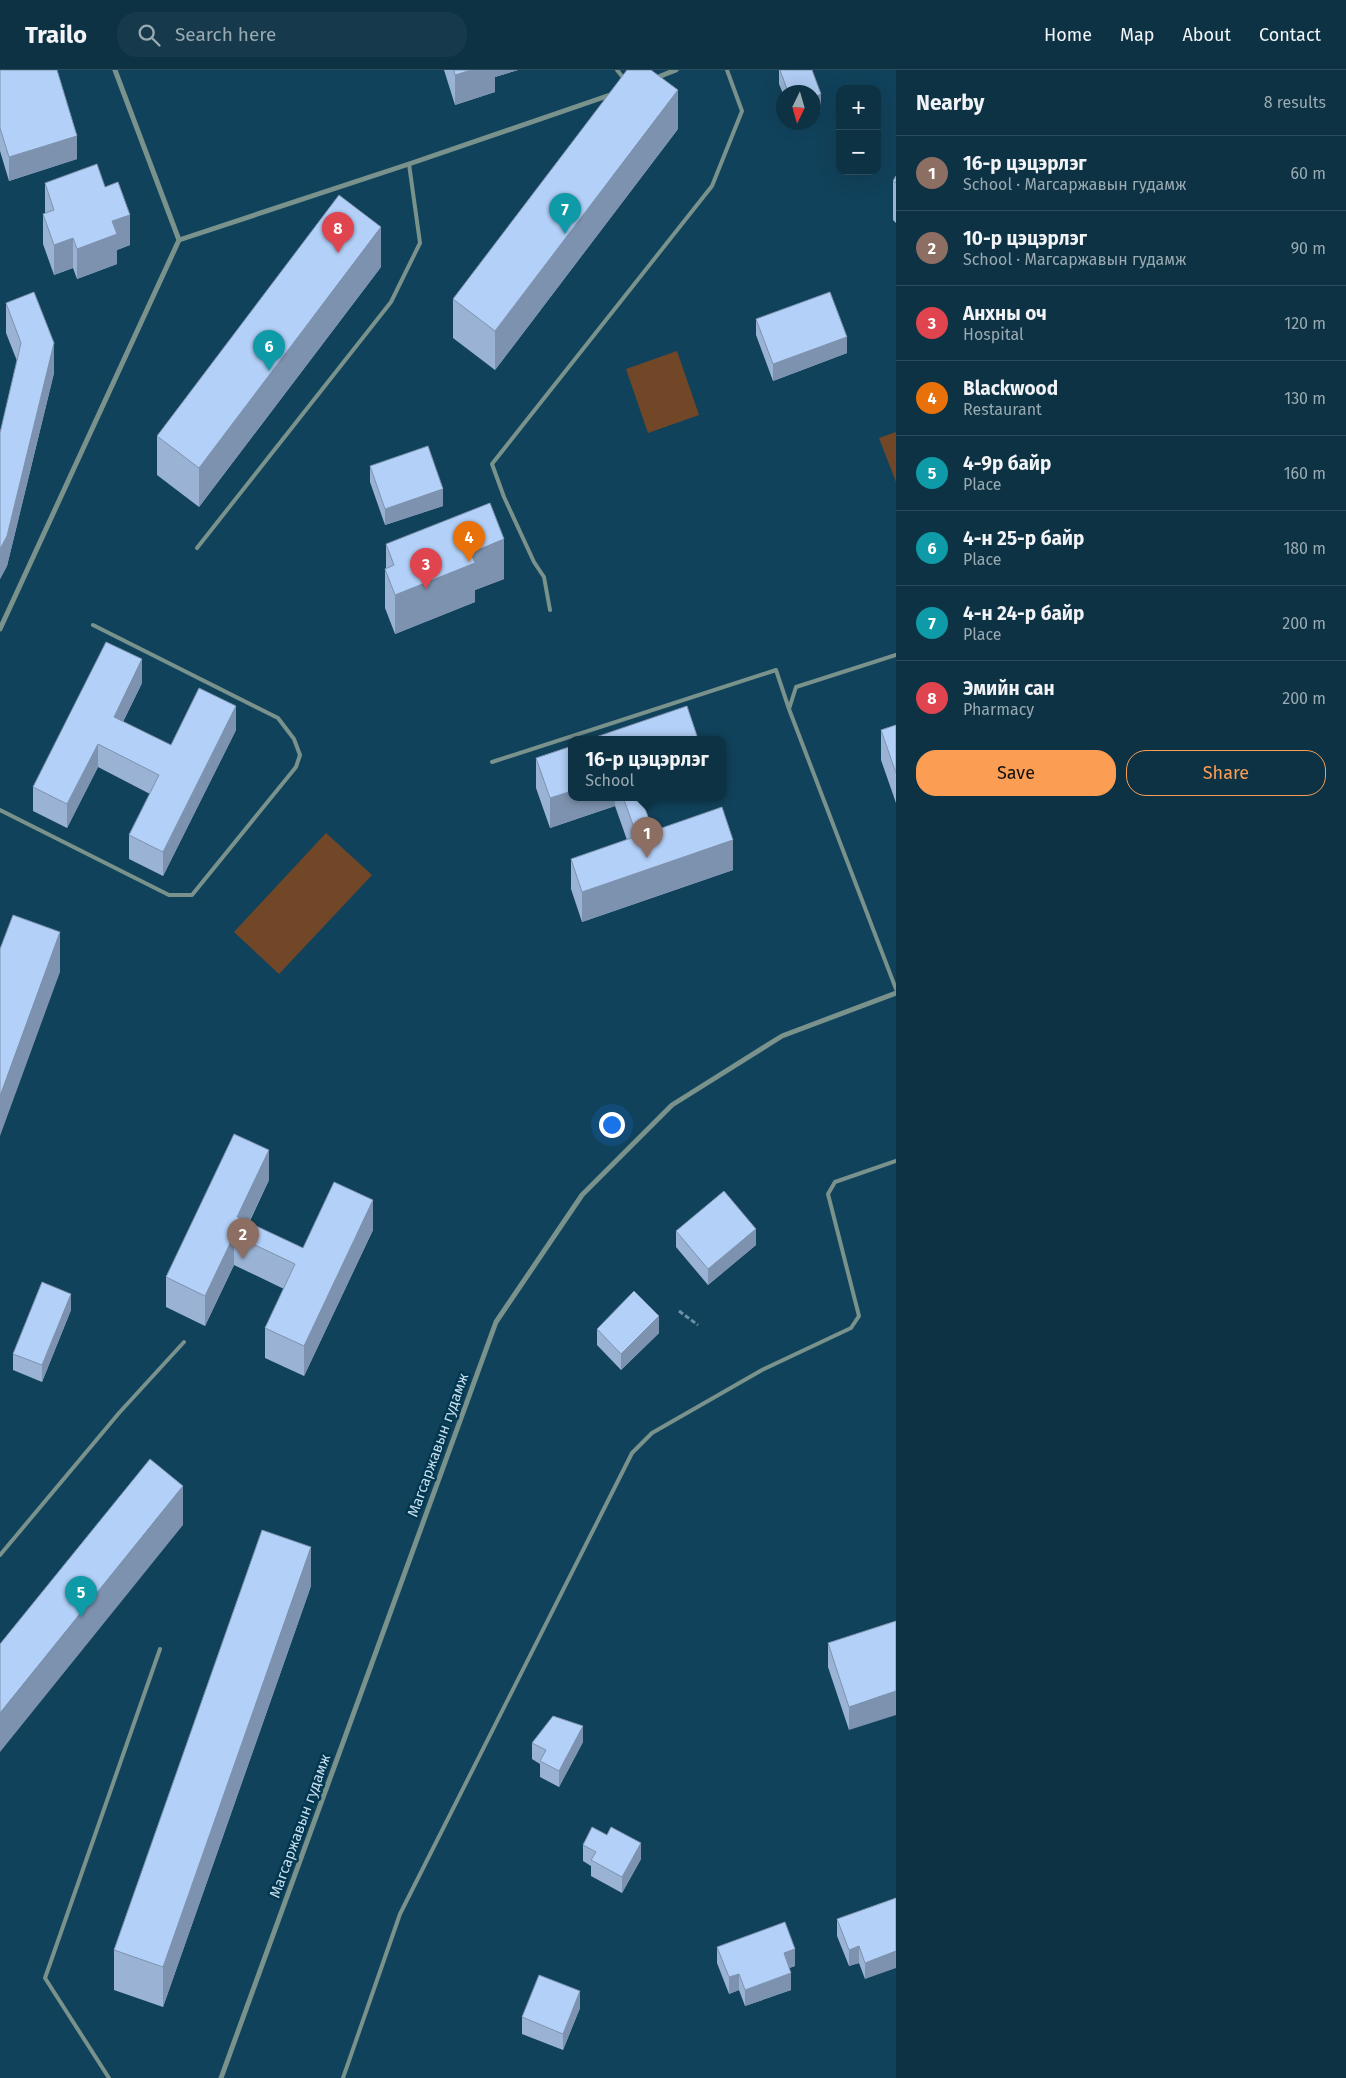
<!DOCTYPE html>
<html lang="en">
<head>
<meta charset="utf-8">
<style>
  body { margin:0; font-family:"Fira Sans",sans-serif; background:#163a4b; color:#f1f3f6 }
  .controls { position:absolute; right:15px; top:15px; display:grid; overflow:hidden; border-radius:10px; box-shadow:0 5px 20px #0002 }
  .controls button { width:45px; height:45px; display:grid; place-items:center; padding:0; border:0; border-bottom:1px solid #2d4d5d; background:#0d3244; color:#f1f3f6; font:25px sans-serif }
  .compass { position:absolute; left:776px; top:15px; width:45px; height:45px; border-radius:50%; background:#0d3244; box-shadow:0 5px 20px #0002; rotate:185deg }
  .you { position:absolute; left:611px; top:1054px; width:18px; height:18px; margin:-12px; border:4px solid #fff; border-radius:50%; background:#1a73e8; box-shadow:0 0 0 8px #1a73e833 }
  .badge { display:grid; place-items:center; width:32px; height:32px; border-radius:50%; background:#fc9d54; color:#fff; font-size:16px; font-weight:700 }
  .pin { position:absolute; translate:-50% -41px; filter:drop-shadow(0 1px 2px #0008) }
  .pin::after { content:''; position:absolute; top:26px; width:18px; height:15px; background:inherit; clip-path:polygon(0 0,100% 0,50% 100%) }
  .popup { position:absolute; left:568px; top:666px; width:158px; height:65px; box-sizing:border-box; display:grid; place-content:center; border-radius:10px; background:#0d3244; filter:drop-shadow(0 1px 4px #0005); font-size:16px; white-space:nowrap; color:#9aaab2 }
  .popup b { font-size:19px; color:#f1f3f6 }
  .popup::after { content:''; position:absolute; left:50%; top:100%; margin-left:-10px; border:10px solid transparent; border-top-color:#0d3244 }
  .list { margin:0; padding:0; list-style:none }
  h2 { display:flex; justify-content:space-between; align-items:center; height:65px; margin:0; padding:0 20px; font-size:21px }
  h2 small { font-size:16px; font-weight:400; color:#9aaab2 }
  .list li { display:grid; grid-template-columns:32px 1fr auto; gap:15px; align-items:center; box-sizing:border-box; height:75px; padding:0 20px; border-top:1px solid #2d4d5d }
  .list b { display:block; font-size:19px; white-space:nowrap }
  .list p { margin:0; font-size:16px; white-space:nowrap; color:#9aaab2 }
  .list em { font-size:16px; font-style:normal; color:#9aaab2 }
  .actions { display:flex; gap:10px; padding:15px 20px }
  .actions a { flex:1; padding:11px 0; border:1px solid #fc9d54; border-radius:20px; text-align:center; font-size:18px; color:#fc9d54 }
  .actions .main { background:#fc9d54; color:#111 }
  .icon { flex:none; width:28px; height:28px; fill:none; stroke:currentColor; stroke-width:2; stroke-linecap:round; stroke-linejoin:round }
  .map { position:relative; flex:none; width:896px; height:2008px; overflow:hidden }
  header { display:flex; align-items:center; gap:30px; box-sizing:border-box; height:70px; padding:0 25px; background:#0d3244; border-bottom:1px solid #2d4d5d }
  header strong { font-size:24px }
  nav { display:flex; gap:28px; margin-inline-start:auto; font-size:18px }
  .search { width:350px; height:45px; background:#163a4b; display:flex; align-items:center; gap:12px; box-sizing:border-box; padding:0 18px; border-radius:20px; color:#9aaab2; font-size:19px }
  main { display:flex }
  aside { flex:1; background:#0d3244 }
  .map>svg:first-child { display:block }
  .green { fill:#724727 }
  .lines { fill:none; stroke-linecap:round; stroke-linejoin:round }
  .path { stroke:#6d91a5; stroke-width:3; stroke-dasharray:5 2.5; stroke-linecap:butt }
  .service { stroke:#79928b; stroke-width:4 }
  .minor { stroke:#79928b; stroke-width:5 }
  .wall { fill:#9ab3d5 }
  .shaded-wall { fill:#7d92ae }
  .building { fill:#b3d0f8; stroke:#7d92ae }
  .labels { text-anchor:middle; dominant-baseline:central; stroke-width:5; stroke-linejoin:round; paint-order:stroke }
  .street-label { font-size:15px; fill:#c7dfee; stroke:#033750 }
</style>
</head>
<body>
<header>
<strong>Trailo</strong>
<div class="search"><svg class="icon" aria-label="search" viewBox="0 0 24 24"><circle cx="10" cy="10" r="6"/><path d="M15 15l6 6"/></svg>Search here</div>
<nav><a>Home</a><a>Map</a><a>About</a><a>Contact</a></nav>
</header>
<main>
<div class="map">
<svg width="896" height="2008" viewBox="0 0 896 2008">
  <rect width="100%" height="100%" fill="#11425b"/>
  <path class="green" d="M677,281L699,345L648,363L626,299Z
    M896,362V412L879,368Z
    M326,763L372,805L279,904L234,862Z"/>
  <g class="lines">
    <path class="path" d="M679,1241L698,1255"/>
    <path class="service" d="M617,0L625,10
      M197,478L391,232L420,173L409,94
      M550,540L544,507L534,492L504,427L492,394L712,116L742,41L727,0
      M896,585L796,617L789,639L896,919
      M492,692L776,600L789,639
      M0,740L169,825H192L296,697L300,685L294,669L278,648L93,555
      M0,1485L119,1343L184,1272
      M109,2008L45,1908L160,1579
      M343,2008L400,1844L632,1383L652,1363L762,1300L851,1258L859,1246L828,1124L835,1112L896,1091"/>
    <path class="minor" d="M653,9L676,0
      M179,170L409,94L613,24
      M0,559L179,170L115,0
      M221,2008L496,1252L582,1125L672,1035L782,966L896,923"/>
  </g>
  <path class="wall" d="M0,0L77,89L9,111L0,81Z
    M444,0H518L495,7V22L455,35Z
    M779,0H812L821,41L814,43V22H784V26L779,14Z
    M678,59L495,300L453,268V229Z
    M896,106V153L893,150V111Z
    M45,113L105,117L130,175L117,180V194L77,209L73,198L54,205L43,174V144L45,143Z
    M381,197L199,437L157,405V366Z
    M6,233L54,303L7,496L0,509V363L17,291L6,263Z
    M756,249L847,283L773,311L756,265Z
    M370,396L443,436L385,455L370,412Z
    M386,474L504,509L475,520V532L395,564L385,538V499L386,498Z
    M142,613L123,652L171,675L236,660L163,806L129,789V765L150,724L98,697L67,758L33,741V717Z
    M896,655V733L881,690V660Z
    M536,688L572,727H641L653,761L733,800L582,852L571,819V789L627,770L615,736L550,758L536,718Z
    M269,1110L249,1153L303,1178L373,1160L304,1306L265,1288V1258L284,1219L234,1195L205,1256L166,1237V1207Z
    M676,1161L756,1175L708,1215L676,1177Z
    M71,1240L42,1312L13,1300V1284Z
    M597,1259L659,1263L621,1300L597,1275Z
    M311,1516L163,1937L114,1920V1880Z
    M896,1551L849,1660L828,1597V1573Z
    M583,1672L559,1717L540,1707V1694L532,1689V1673Z
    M583,1775L641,1789L622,1823L591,1806V1796L583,1791Z
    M896,1828L865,1909L859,1893L849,1896L837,1866V1849Z
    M717,1877L795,1896L789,1898L791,1920L745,1936L739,1920L729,1924L717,1893Z
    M580,1938L563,1980L522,1964V1947Z"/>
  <path class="shaded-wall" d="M471,0H518L495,7V22L455,35V5Z
    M678,20V59L495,300V261Z
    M821,24V41L814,43V27Z
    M77,66V89L9,111V87Z
    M130,145V175L117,180V194L77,209V179L112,151Z
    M381,157V197L199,437V398Z
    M73,168V198L54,205V175Z
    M847,267V283L773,311V294Z
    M54,273V303L7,496L0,509V479Z
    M443,419V436L385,455V439Z
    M504,469V509L475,520V532L395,564V525L471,483Z
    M142,589V613L114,670V647Z
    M236,636V660L163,806V782Z
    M98,674V697L67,758V734Z
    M572,721V727H615V736L550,758V728Z
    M733,770V800L582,852V822Z
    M60,862V902L0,1066V1026Z
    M269,1080V1110L241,1168L237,1147Z
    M373,1130V1160L304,1306V1276Z
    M756,1159V1175L708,1215V1199Z
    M234,1165V1195L205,1256V1226Z
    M71,1224V1240L42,1312V1295Z
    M659,1246V1263L621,1300V1284Z
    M183,1416V1455L0,1682V1643Z
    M311,1477V1516L163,1937V1897Z
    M896,1621V1645L849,1660V1637Z
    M583,1656V1672L559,1717V1701Z
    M641,1773V1789L622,1823V1807Z
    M859,1876V1893L849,1896V1880Z
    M795,1879V1896L784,1900V1883Z
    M896,1881V1898L865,1909V1893Z
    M791,1903V1920L745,1936V1920Z
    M739,1904V1920L729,1924V1907Z
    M580,1921V1938L563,1980V1964Z"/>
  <path class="building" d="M0,0H57L77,66L9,87L0,58Z
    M454,0H471L455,5Z
    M627,0H651L678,20L495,261L453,229Z
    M780,0H812L821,24L814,27V22H788Z
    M97,94L105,117L118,112L130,145L112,151L117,164L77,179L73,168L54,175L43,144L54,140L45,113Z
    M896,106V113L893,111Z
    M339,125L381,157L199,398L157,366Z
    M34,222L54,273L7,466L0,479V363L21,273L6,233Z
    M830,222L847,267L773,294L756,249Z
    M428,376L443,419L385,439L370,396Z
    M490,433L504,469L471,483L475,493L395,525L385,499L394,495L386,474Z
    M106,572L142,589L114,647L171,675L199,618L236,636L163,782L129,765L159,705L98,674L67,734L33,717Z
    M687,636L698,669H590Z
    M896,655V703L881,660Z
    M572,676V721L550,728L536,688Z
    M623,727H641L653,761L722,737L733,770L582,822L571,789L637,766Z
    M13,845L60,862L0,1026V879Z
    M234,1064L269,1080L237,1147L303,1178L334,1112L373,1130L304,1276L265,1258L295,1194L234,1165L205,1226L166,1207Z
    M724,1121L756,1159L708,1199L676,1161Z
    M42,1212L71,1224L42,1295L13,1284Z
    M634,1221L659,1246L621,1284L597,1259Z
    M150,1389L183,1416L0,1643V1574Z
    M262,1460L311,1477L163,1897L114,1880Z
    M896,1551V1621L849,1637L828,1573Z
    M553,1646L583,1656L559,1701L540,1691L546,1680L532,1673Z
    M592,1757L607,1765L611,1757L641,1773L622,1807L591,1790L596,1782L583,1775Z
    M896,1828V1881L865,1893L859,1876L849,1880L837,1849Z
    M785,1852L795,1879L784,1883L791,1903L745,1920L739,1904L729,1907L717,1877Z
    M539,1905L580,1921L563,1964L522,1947Z"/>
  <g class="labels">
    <g class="street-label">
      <text transform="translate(438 1375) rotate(-70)">Магсаржавын гудамж</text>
      <text transform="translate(300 1756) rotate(-70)">Магсаржавын гудамж</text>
    </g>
  </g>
</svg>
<div class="controls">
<button>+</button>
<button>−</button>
</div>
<svg class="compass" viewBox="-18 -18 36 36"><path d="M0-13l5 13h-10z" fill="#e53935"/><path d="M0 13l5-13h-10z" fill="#9aaab2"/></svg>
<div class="you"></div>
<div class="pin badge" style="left:647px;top:788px;background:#8d6e63">1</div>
<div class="popup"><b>16-р цэцэрлэг</b>School</div>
<div class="pin badge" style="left:243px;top:1189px;background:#8d6e63">2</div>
<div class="pin badge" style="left:426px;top:519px;background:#e0444e">3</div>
<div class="pin badge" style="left:469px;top:492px;background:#e8710a">4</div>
<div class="pin badge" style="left:81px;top:1547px;background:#0f9aa8">5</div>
<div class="pin badge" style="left:269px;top:301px;background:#0f9aa8">6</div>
<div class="pin badge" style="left:565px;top:164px;background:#0f9aa8">7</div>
<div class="pin badge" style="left:338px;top:183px;background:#e0444e">8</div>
</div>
<aside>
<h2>Nearby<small>8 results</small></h2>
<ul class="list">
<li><span class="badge" style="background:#8d6e63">1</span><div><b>16-р цэцэрлэг</b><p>School · Магсаржавын гудамж</p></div><em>60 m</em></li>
<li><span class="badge" style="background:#8d6e63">2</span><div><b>10-р цэцэрлэг</b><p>School · Магсаржавын гудамж</p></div><em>90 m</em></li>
<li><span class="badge" style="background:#e0444e">3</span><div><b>Анхны оч</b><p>Hospital</p></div><em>120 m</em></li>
<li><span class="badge" style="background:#e8710a">4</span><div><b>Blackwood</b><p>Restaurant</p></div><em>130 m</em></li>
<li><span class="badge" style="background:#0f9aa8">5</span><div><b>4-9р байр</b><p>Place</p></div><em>160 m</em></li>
<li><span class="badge" style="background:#0f9aa8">6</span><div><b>4-н 25-р байр</b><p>Place</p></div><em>180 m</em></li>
<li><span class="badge" style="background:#0f9aa8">7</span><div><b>4-н 24-р байр</b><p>Place</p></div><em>200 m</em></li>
<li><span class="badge" style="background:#e0444e">8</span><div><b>Эмийн сан</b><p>Pharmacy</p></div><em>200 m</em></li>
</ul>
<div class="actions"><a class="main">Save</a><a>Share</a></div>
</aside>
</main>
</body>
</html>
